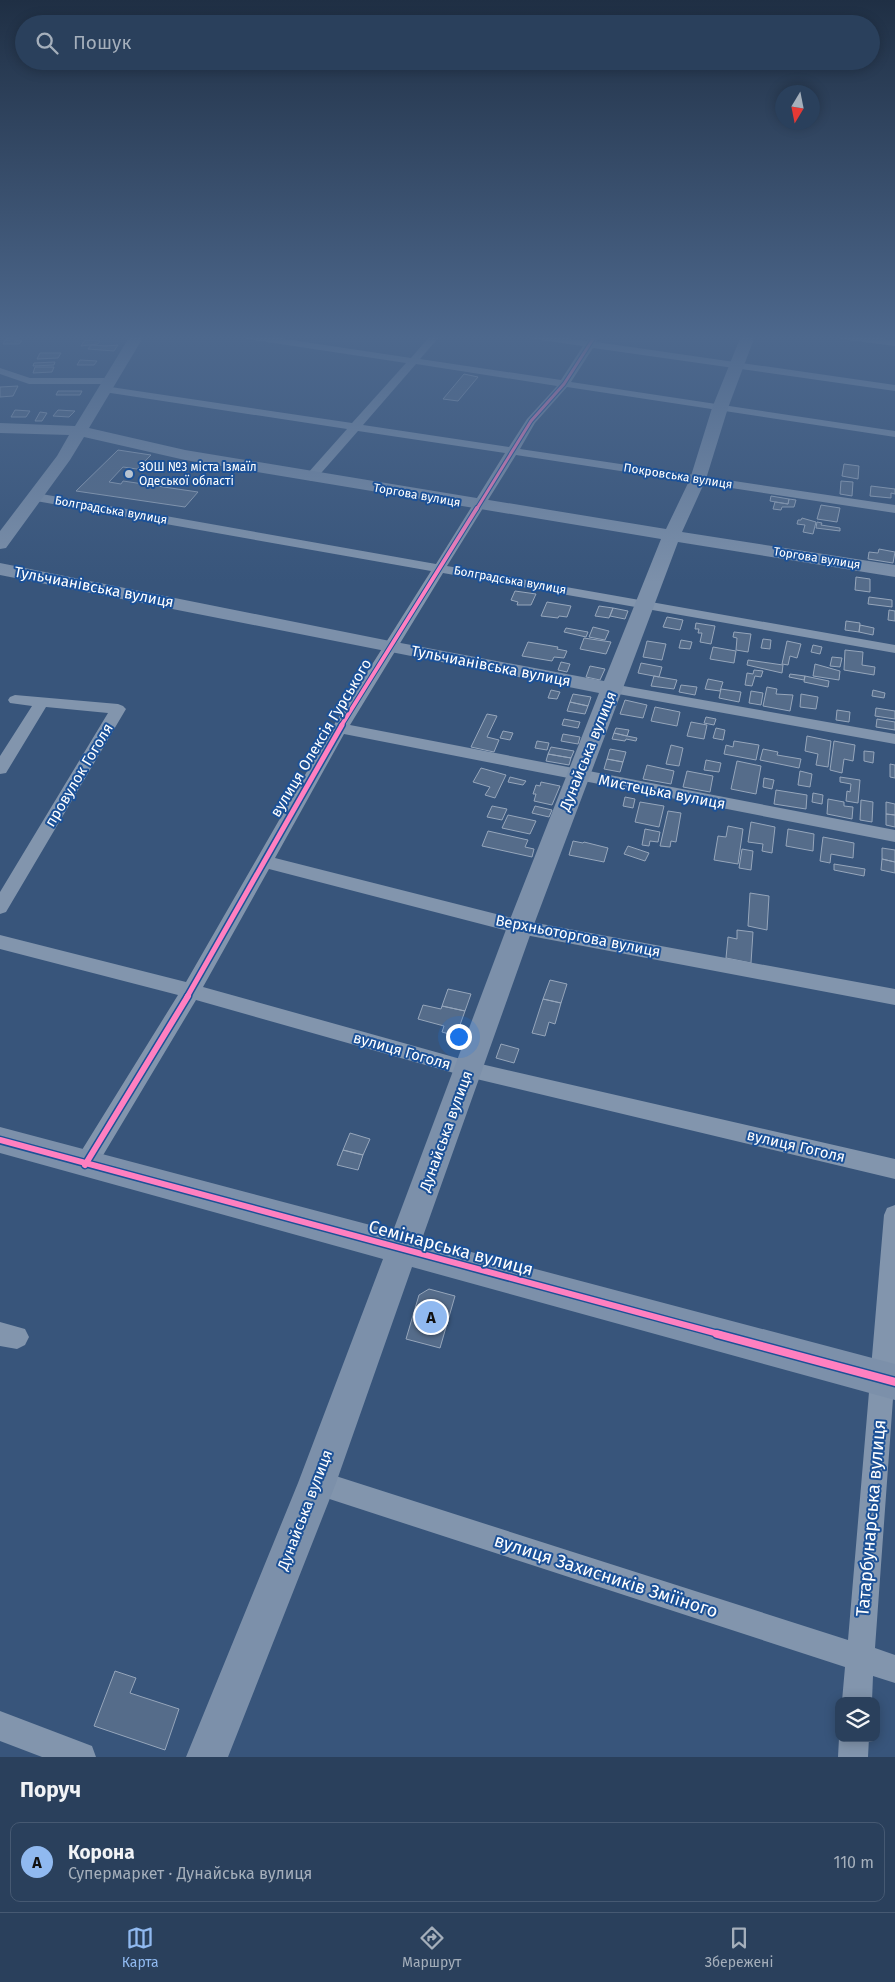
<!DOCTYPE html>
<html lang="uk">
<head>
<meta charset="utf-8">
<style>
  body { margin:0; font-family:"Fira Sans",sans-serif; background:#324762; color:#f1f3f6 }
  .controls { position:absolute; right:15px; bottom:15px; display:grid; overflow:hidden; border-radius:10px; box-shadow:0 2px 12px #0003 }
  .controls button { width:45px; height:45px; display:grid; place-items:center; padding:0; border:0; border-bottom:1px solid #465972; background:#2a405c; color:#f1f3f6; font:25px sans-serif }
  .compass { position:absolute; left:775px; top:85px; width:45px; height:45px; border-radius:50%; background:#2a405c; box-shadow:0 2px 12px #0003; rotate:190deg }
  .you { position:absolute; left:458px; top:1036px; width:18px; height:18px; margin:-12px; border:4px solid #fff; border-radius:50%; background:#1a73e8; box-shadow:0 0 0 8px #1a73e833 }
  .badge { display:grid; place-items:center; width:32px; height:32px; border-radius:50%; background:#90b9f0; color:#111; font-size:16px; font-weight:700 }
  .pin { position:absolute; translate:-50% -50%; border:2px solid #fff; box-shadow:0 1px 5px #0006 }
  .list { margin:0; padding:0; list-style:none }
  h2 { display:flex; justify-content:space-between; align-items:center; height:65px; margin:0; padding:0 20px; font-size:21px }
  h2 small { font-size:16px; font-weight:400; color:#a5afbb }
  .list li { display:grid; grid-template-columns:32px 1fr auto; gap:15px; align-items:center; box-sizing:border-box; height:80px; margin:0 10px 10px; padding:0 10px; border:1px solid #465972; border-radius:10px }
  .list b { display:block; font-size:19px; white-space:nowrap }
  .list p { margin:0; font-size:16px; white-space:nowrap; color:#a5afbb }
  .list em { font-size:16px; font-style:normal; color:#a5afbb }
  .icon { flex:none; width:28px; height:28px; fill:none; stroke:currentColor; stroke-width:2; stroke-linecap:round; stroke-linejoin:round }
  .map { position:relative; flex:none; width:895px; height:1757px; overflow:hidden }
  .search { position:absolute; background:#2a405c; box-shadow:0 2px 12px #0003; left:15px; right:15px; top:15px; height:55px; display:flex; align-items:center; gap:12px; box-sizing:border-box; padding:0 18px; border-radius:28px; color:#a5afbb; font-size:19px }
  .sheet { height:155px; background:#2a405c }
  nav { display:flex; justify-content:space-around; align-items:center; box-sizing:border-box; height:70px; border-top:1px solid #465972; background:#2a405c; font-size:14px; color:#a5afbb }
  nav a { display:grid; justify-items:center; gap:2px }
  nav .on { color:#90b9f0 }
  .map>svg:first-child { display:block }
  .building { fill:#556c8a; stroke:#96a6bb }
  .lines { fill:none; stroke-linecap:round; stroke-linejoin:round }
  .street { fill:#8295ad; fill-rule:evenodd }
  .secondary { fill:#7c90aa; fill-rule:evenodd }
  .cycleway-far4-casing { stroke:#1c5197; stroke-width:5 }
  .cycleway-far3-casing { stroke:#1c5197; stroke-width:6 }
  .cycleway-far2-casing { stroke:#1c5197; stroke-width:8 }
  .cycleway-far1-casing { stroke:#1c5197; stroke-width:9 }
  .cycleway-casing { stroke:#1c5197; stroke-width:11 }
  .cycleway-far4 { stroke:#ff80c0; stroke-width:3 }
  .cycleway-far3 { stroke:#ff80c0; stroke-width:4 }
  .cycleway-far2 { stroke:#ff80c0; stroke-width:5 }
  .cycleway-far1 { stroke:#ff80c0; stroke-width:6 }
  .cycleway { stroke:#ff80c0; stroke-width:8 }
  .poi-dot { fill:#b9c4d1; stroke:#1c5197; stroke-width:2 }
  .labels { text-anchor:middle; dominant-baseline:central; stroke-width:4; stroke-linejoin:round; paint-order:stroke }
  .far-poi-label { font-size:12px; fill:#fff; stroke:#1c5197; text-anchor:start }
  .far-street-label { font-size:12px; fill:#fff; stroke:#1c5197 }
  .street-label { font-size:15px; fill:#fff; stroke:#1c5197 }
  .near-street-label { font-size:18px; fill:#fff; stroke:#1c5197 }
</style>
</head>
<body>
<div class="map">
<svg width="895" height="1757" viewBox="0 0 895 1757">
  <rect width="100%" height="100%" fill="#38557b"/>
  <path class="building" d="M8,336H19L14,341H22L19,344H3L5,340H10H6Z
    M85,340L100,341L98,344L81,346Z
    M91,345L106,346L118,345L114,351L88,349Z
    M40,353H61L58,358L37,359Z
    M80,360L97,361L94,365H77Z
    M55,362L54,365L33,366L34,363Z
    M35,367H54L52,372L33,373Z
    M464,374L478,377L458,401L443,399Z
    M18,386L13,396L0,397V387Z
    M58,391H82L80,395H56Z
    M15,410L30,411L26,417H11Z
    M58,410L75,411L69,417L53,416Z
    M40,412L47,413L42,421H35Z
    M118,450L151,455L137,469L123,467L109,482L121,484L123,481L198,492L185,507L76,491Z
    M844,464L859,466L858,479L842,476Z
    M841,481L853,482L852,496L840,494Z
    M871,486L895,489V494L891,493V498L870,496Z
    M771,496L789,499L788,504L770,501Z
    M789,499L796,500L794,507H782L781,510L773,509L775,502L788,504Z
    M821,505L840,508L837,522L817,519Z
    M802,518L816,522L813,534L803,532L805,525L797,524L798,520H801Z
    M817,522L822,523L821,525L840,528V531L816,528Z
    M879,549L895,552L893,563L868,559L869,552L878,553Z
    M856,577L870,579V592L855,590Z
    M515,591L536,594L531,605H517L518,602L511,600Z
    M869,597L892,600V607L868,604Z
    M547,602L571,606L567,617L559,616L558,618L541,616Z
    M599,606L613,608L609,618L595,616Z
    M613,608L628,611L625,619L610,616Z
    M889,610L895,611V621L888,620Z
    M667,617L683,620L680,630L663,627Z
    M846,621L860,623L859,632L845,630Z
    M696,623L715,626L711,644L700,642L702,633H698L699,629H695Z
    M860,625L874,628L873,635L859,632Z
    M593,627L609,631L605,640L589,637Z
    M566,628L588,632L586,637L564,632Z
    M734,632L751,634L748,652L736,650L737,638L733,637Z
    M584,638L611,642L606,654L580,649Z
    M763,639L771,640L770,649L761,648Z
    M681,640L692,642L690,649L679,648Z
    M647,641L666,644L662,660L643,657Z
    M787,641L801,644L797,658L790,656L788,665L782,664Z
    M528,642L558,647L557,649L567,651L564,658L554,657L552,661L522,656Z
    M813,645L822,647L820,654L811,652Z
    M713,647L736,651L734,663L710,659Z
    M845,650L863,652L862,665L875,667L874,675L844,670Z
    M832,657L842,658L840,667L830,666Z
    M748,660L783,665L782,673L747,665Z
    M561,662L570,664L567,672L558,670Z
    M641,663L662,667L659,677L638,673Z
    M815,664L840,671L839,680L813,676Z
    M590,666L605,669L600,680L586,677Z
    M754,670L763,671L761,677L755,676L752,686L745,685L747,673L753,674Z
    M790,674L805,676L804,680L789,677Z
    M654,676L677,680L674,689L651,686Z
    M805,676L829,681L828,687L804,682Z
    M708,679L723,682L720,691L705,689Z
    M681,685L697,687L695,695L679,692Z
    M767,687L777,689L776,694L793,695L790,711L763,706Z
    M721,689L741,692L739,702L719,698Z
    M551,690L560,692L557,699L548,698Z
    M873,690L885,693L884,698L872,696Z
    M751,691L763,693L761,705L749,703Z
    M573,694L591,697L588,706L570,702Z
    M801,694L818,697L816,709L800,707Z
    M625,700L647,705L643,718L620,714Z
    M570,702L588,706L585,714L567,711Z
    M655,707L680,712L677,726L651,721Z
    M876,708L895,711V719L875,716Z
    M837,710L850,712L849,722L836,720Z
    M487,714L497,716L487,737L499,740L494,752L471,747Z
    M706,717L716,719L714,725L704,723Z
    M564,719L580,722L578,728L562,725Z
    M877,719L895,722V730L876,727Z
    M691,722L707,725L704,739L687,736Z
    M616,728L629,730L627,736L614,733Z
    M716,728L725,730L723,740L713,738Z
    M503,731L513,733L510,740L500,738Z
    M614,733L627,736L637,738L636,741L626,739L625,741L612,739Z
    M563,734L580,737L578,744L561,741Z
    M807,736L831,741L828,767L816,765L818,754L805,751Z
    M537,741L549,743L547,750L535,748Z
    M734,741L759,745L756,760L724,754L726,745L733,747Z
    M834,741L855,745L853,761L844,759L842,773L830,770Z
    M671,745L683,748L679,766L666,764Z
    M551,747L574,751L571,758L548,754Z
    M610,749L626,752L623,762L607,759Z
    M763,749L778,752L777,755L801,759L799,768L760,760Z
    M864,751L874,752L873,763L864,761Z
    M548,754L571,758L569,765L546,761Z
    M607,759L623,762L620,772L604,769Z
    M706,760L721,763L719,772L704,770Z
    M737,761L761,766L756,794L731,789Z
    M890,764L895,765V778L890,777Z
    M647,765L674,771L671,784L643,779Z
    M481,768L506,775L495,798L485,795L490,787L473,782Z
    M687,771L713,776L710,792L683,787Z
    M800,771L812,774L810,787L798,785Z
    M510,777L526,781L523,785L508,782Z
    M840,777L860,780L858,803L846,801L847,791L850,792L851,784L840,782Z
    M764,778L774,780L772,789L763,787Z
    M541,782L560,786L552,805L534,801L536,794H533L536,785L540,786Z
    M776,790L807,795L806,809L774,804Z
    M813,793L823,795L822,804L812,802Z
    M625,797L635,799L633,808L623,806Z
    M828,799L844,802V806L853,807L852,819L827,814Z
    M861,800L873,802L872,822L860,820Z
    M640,802L664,806L659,827L635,822Z
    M886,802L895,804V815L886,814Z
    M492,806L507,809L502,820L487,817Z
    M535,806L552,810L549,817L532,813Z
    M668,811L681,813L676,842L671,841L670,847L660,846Z
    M886,814L895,815V827L886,825Z
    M508,815L536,821L530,834L502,828Z
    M751,822L775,827L772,853L762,851L763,844L748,842Z
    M728,826L743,829L738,864L714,860L718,836L726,837Z
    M645,829L660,832L658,842L650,841L649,846L642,845Z
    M788,829L814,834L813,851L786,846Z
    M488,831L528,840L525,847L534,849L532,857L482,846Z
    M823,837L854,843L853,858L831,854L830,863L820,861Z
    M573,841L583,843L584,842L608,848L604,862L569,855Z
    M628,846L649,853L645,861L624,854Z
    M882,848L895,850V862L882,859Z
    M742,849L753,851L751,870L739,868Z
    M882,859L895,862V873L881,870Z
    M834,864L865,869L864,876L834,870Z
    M750,893L769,896L767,930L748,926Z
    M737,930L753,932L751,963L726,958L728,937L737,939Z
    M550,980L567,984L561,1003L543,999Z
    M448,989L471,994L465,1011L442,1006Z
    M543,999L561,1003L555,1024L549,1022L545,1036L532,1033Z
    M423,1005L441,1009L442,1006L465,1011L456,1036L442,1032L444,1026L418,1019Z
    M501,1044L519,1049L514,1063L496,1058Z
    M350,1133L370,1139L363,1155L343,1150Z
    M343,1150L363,1155L358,1170L337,1165Z
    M429,1289L455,1296L440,1348L406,1339L419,1295Z
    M115,1671L136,1678L130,1693L179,1709L165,1750L94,1726Z"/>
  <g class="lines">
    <path class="street" d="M243,336H265L411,358L430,336H440L420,359L561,380L583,346L533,339L528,336H551L587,341L590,336H600L596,342L895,385V391L593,348L571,382L895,431V437L567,387L535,423L520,449L895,505V513L516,455L447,566L895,645V653L443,573L350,725L895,830V842L344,734L275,858L520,920L895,989V1005L520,934L269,869L203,987L468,1061L895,1159V1179L468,1077L196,1000L93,1172L85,1175L77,1172L74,1165L77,1158L178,995L0,949V935L186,982L332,728L431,571L36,501L30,497L36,493L436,564L505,453L358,431L315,480L311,481L305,477L307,474L347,429L104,392L99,389L104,386L352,423L406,363L248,339ZM416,364L557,386L527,419L509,447L363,425Z
      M835,336H860L895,340V346L840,339Z
      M0,368L30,378H109L114,381L109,384H29L0,374Z
      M612,684L895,734V744L607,692L605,689L607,686Z
      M15,695L118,704L123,706L126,709L6,912L0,914V892L108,713L46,707L6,773L0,774V756L32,706L10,703L8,700L10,697Z
      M895,1205V1371L875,1648L895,1655V1683L873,1676L872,1701H842L845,1667L308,1492L304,1483L308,1474L317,1470L848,1640L884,1215L887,1208Z
      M0,1322L25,1329L29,1337L25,1345L17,1349L0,1346Z
      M0,1711L92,1746L96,1757H42L0,1741Z
      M839,1738H869L868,1757H838Z"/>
    <path class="secondary" d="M130,336H144L89,428L185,450L666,529L690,479L712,408L741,336H755L728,408L706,479L682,532L895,565V577L678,542L533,927L422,1239L895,1364V1400L412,1267L336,1483L228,1757H186L298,1483L383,1259L0,1153V1127L393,1231L507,927L599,693L0,575V563L390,641L604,681L661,539L185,460L84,437L70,460L6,548L0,549V531L57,456L69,435L0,433V423L75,426Z"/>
    <g class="cycleway-far4-casing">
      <path id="cycleway-far4" d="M476,510L531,421L564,384L595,336"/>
    </g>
    <g class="cycleway-far3-casing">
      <path id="cycleway-far3" d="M341,726L477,508"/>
    </g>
    <g class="cycleway-far2-casing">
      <path id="cycleway-far2" d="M187,997L342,725"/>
    </g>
    <g class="cycleway-far1-casing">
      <path id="cycleway-far1" d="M0,1140L722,1335
        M85,1165L188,996"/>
    </g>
    <g class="cycleway-casing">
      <path id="cycleway" d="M717,1334L895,1382"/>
    </g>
    <use href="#cycleway-far4" class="cycleway-far4"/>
    <use href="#cycleway-far3" class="cycleway-far3"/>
    <use href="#cycleway-far2" class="cycleway-far2"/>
    <use href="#cycleway-far1" class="cycleway-far1"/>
    <use href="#cycleway" class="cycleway"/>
  </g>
  <linearGradient id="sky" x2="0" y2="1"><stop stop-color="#1f2f44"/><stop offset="0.58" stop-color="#4d688d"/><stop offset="1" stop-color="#4d688d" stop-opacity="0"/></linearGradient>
  <rect width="895" height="582" fill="url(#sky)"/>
  <circle class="poi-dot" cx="129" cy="474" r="5"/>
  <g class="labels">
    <g class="far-poi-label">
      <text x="139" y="467">ЗОШ №3 міста Ізмаїл<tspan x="139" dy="14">Одеської області</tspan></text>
    </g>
    <g class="far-street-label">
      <text transform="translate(678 476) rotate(9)">Покровська вулиця</text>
      <text transform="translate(417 495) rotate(10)">Торгова вулиця</text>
      <text transform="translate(111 510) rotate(10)">Болградська вулиця</text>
      <text transform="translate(817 558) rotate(9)">Торгова вулиця</text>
      <text transform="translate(510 580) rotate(10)">Болградська вулиця</text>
    </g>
    <g class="street-label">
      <text transform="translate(94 587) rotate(11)">Тульчианівська вулиця</text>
      <text transform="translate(491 666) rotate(11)">Тульчианівська вулиця</text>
      <text transform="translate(321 738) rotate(-59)">вулиця Олексія Гурського</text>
      <text transform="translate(588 751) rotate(-68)">Дунайська вулиця</text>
      <text transform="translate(79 775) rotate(-59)">провулок Гоголя</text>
      <text transform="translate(662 792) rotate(11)">Мистецька вулиця</text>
      <text transform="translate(578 936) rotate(11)">Верхньоторгова вулиця</text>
      <text transform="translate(402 1051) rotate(16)">вулиця Гоголя</text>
      <text transform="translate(446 1131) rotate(-70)">Дунайська вулиця</text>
      <text transform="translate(796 1146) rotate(13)">вулиця Гоголя</text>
      <text transform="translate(305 1510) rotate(-69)">Дунайська вулиця</text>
    </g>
    <g class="near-street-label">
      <text transform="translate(451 1248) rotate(15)">Семінарська вулиця</text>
      <text transform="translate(871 1518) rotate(-85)">Татарбунарська вулиця</text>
      <text transform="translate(606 1576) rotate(18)">вулиця Захисників Зміїного</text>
    </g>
  </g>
</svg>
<div class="controls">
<button><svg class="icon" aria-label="layers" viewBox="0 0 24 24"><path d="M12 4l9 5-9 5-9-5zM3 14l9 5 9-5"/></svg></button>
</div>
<svg class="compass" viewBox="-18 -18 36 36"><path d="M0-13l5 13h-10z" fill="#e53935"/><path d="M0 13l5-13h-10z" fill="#a5afbb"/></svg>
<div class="you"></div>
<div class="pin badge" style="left:431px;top:1317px">A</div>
<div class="search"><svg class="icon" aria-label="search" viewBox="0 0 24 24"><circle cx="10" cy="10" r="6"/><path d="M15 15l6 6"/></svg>Пошук</div>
</div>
<section class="sheet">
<h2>Поруч<small></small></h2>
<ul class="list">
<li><span class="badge">A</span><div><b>Корона</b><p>Супермаркет · Дунайська вулиця</p></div><em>110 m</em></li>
</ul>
</section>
<nav>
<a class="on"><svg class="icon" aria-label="map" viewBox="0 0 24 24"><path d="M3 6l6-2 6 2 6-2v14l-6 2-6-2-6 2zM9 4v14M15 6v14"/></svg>Карта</a>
<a><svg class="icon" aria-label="directions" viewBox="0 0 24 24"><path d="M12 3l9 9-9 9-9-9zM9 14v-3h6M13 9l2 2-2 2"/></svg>Маршрут</a>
<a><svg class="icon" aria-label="saved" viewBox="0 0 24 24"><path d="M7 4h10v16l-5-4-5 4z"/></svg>Збережені</a>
</nav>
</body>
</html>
